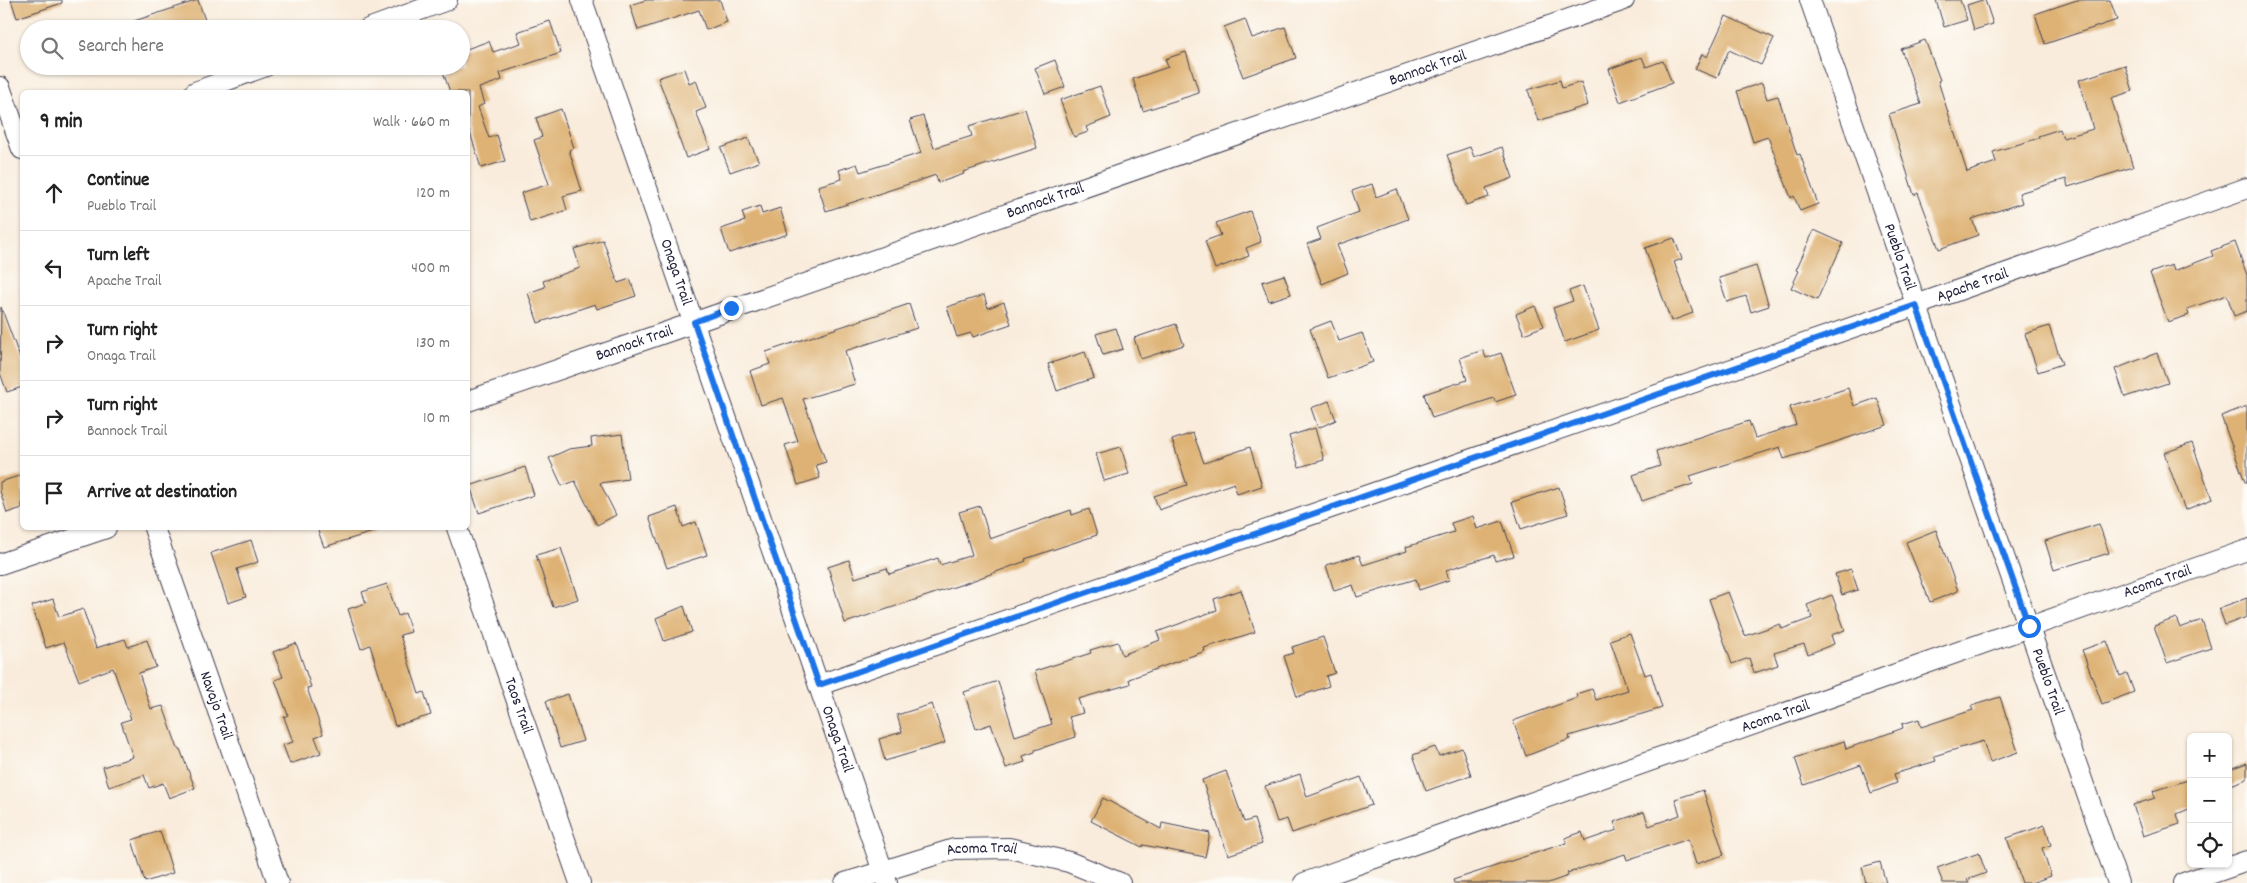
<!DOCTYPE html>
<html lang="en">
<head>
<meta charset="utf-8">
<style>
  body { margin:0; font-family:Dekko,sans-serif; background:#f6f6f6; color:#222 }
  .controls { position:absolute; right:15px; bottom:15px; display:grid; overflow:hidden; border-radius:8px; box-shadow:0 1px 4px #0004 }
  .controls button { width:45px; height:45px; display:grid; place-items:center; padding:0; border:0; border-bottom:1px solid #e0e0e0; background:#fff; color:#222; font:25px sans-serif }
  .stop { position:absolute; width:15px; height:15px; margin:-11px; border:4px solid #1a73e8; border-radius:50%; background:#fff }
  .stop.end { background:#1a73e8; border-color:#fff; box-shadow:0 1px 5px #0008 }
  .list { margin:0; padding:0; list-style:none }
  h2 { display:flex; justify-content:space-between; align-items:center; height:65px; margin:0; padding:0 20px; font-size:21px }
  h2 small { font-size:16px; font-weight:400; color:#767676 }
  .list li { display:grid; grid-template-columns:32px 1fr auto; gap:15px; align-items:center; box-sizing:border-box; height:75px; padding:0 20px; border-top:1px solid #e0e0e0 }
  .list b { display:block; font-size:19px; white-space:nowrap }
  .list p { margin:0; font-size:16px; white-space:nowrap; color:#767676 }
  .list em { font-size:16px; font-style:normal; color:#767676 }
  .icon { flex:none; width:28px; height:28px; fill:none; stroke:currentColor; stroke-width:2; stroke-linecap:round; stroke-linejoin:round }
  .map { position:relative; flex:none; width:2247px; height:883px; overflow:hidden }
  .search { position:absolute; background:#fff; box-shadow:0 1px 4px #0004; left:20px; top:20px; width:450px; height:55px; display:flex; align-items:center; gap:12px; box-sizing:border-box; padding:0 18px; border-radius:28px; color:#767676; font-size:19px }
  .panel { position:absolute; background:#fff; box-shadow:0 1px 4px #0004; left:20px; top:90px; width:450px; height:440px; border-radius:8px }
  .map>svg:first-child { display:block }
  .building { fill:#deb274 }
  .lines { fill:none; stroke-linecap:round; stroke-linejoin:round }
  .minor-casing { stroke:#424053; stroke-width:22 }
  .minor { stroke:#fff; stroke-width:20 }
  .route { stroke:#1a73e8; stroke-width:6 }
  .labels { text-anchor:middle; dominant-baseline:central; stroke-width:4; stroke-linejoin:round; paint-order:stroke }
  .street-label { font-size:16px; fill:#22223b; stroke:#fdfcf7 }
</style>
</head>
<body>
<div class="map">
<svg width="2247" height="883" viewBox="0 0 2247 883">
  <rect width="100%" height="100%" fill="#fdfcf7"/>
  <filter id="ink" filterUnits="userSpaceOnUse"><feTurbulence type="fractalNoise" baseFrequency=".02" numOctaves="2"/><feDisplacementMap in="SourceGraphic" scale="10" xChannelSelector="R" yChannelSelector="G"/><feConvolveMatrix kernelMatrix="1 2 1 2 8 2 1 2 1" color-interpolation-filters="sRGB"/></filter>
  <filter id="wash" filterUnits="userSpaceOnUse"><feTurbulence type="fractalNoise" baseFrequency=".0096" numOctaves="4" result="noise"/><feDisplacementMap in="SourceGraphic" scale="20" xChannelSelector="R" yChannelSelector="G"/><feGaussianBlur stdDeviation="1.12" result="paint"/><feColorMatrix in="noise" values="0 0 0 0 0 0 0 0 0 0 0 0 0 0 0 0 0 1.4 0 .05"/><feComposite in="paint" operator="in"/></filter>
  <g filter="url(#wash)">
    <rect width="100%" height="100%" fill="#f9ecdc"/>
    <g id="blocks">
      <path class="building" d="M11,0H62V3L17,18Z
        M198,0L206,23L188,29H120L119,26Z
        M646,0H720L727,22L706,30L699,10L638,30L630,5Z
        M1936,0H1960L1967,20L1944,27Z
        M1982,0H1985L1993,24L1974,30L1967,5Z
        M2077,0H2110L2117,20L2045,44L2035,14Z
        M1726,16L1774,38L1761,65L1729,50L1717,78L1695,69L1702,54L1707,57Z
        M1245,19L1252,38L1285,27L1296,58L1243,77L1224,27Z
        M550,21L561,53L500,73L502,80L479,88L484,104L478,107L489,138L497,135L505,161L481,168L468,126V92H450L441,66H461V51L489,41L493,52L521,43L517,32Z
        M1925,40L1940,80L1938,81L1967,172L1996,162L1993,152L2039,138L2038,136L2060,129L2063,138L2093,129L2079,80L2125,65L2133,91L2111,98L2133,167L2068,187L2066,179L2019,193L2022,203L1972,219L1978,235L1939,249L1918,193L1914,195L1889,114L1921,104L1901,49Z
        M1186,52L1199,93L1143,111L1133,79L1168,67L1165,59Z
        M1642,57L1646,67L1663,61L1672,83L1620,102L1609,69Z
        M1055,60L1065,87L1045,94L1035,68Z
        M684,69L689,83L696,80L706,108L696,112L710,149L686,158L677,133H679L658,78Z
        M1560,80L1562,88L1581,82L1588,105L1538,121L1528,90Z
        M1762,83L1767,99L1778,96L1797,155L1800,154L1818,204L1800,211L1794,196L1791,198L1768,137L1753,142L1737,91Z
        M1100,86L1111,117L1086,127L1088,132L1074,137L1060,100Z
        M561,109L574,148L569,150L582,191L563,196L567,210L530,222L521,193L549,184L534,140L542,137L536,118Z
        M1025,109L1037,148L963,172L964,174L938,183L936,175L826,211L818,186L842,179L839,170L857,164L860,172L921,153L910,120L923,116L934,148L972,136L969,126Z
        M748,138L759,162L730,172L721,148Z
        M1470,147L1474,157L1502,147L1513,178L1486,188L1489,197L1466,205L1447,155Z
        M1372,184L1376,197L1397,189L1408,219L1337,245L1348,273L1322,284L1307,244L1321,239L1317,228L1359,212L1352,191Z
        M760,206L762,214L780,208L788,234L729,253L721,229L745,221L742,212Z
        M1250,211L1261,242L1246,248L1249,256L1215,269L1205,241L1221,235L1216,223Z
        M1814,230L1843,243L1817,300L1791,288L1799,271L1796,270Z
        M1674,238L1682,259L1674,262L1693,313L1671,321L1645,248Z
        M603,240L618,283L630,279L636,296L597,309L595,304L538,323L528,293L545,287L543,281L580,268L574,249Z
        M2235,242L2247,275V311L2234,316L2227,295L2187,309L2189,315L2168,322L2150,273L2172,265L2174,271L2213,256L2211,251Z
        M1756,266L1769,306L1751,312L1746,296L1727,302L1719,278Z
        M1284,275L1291,294L1269,301L1262,282Z
        M1583,286L1599,330L1565,342L1553,308L1573,301L1569,291Z
        M984,295L988,308L1004,302L1011,324L973,337L971,333L957,337L947,307Z
        M909,304L917,328L845,351L855,384L803,399L826,462L816,465L820,478L798,485L785,445L798,441L783,398L761,405L750,371L770,364L766,352Z
        M1535,306L1544,326L1524,334L1516,314Z
        M1,307L22,363V387L7,392L0,373Z
        M1331,321L1339,341L1362,333L1373,362L1328,378L1310,329Z
        M1176,324L1184,345L1141,359L1134,338Z
        M2049,326L2062,364L2038,372L2025,334Z
        M1116,328L1123,349L1103,355L1096,334Z
        M1483,350L1486,358L1501,353L1516,395L1495,402L1494,398L1432,418L1424,394L1467,380L1460,358Z
        M1085,352L1094,378L1057,391L1048,364Z
        M2157,353L2168,383L2125,397L2115,369Z
        M1848,388L1854,406L1877,398L1887,425L1784,459L1780,447L1690,476L1693,484L1642,501L1633,475L1660,466L1656,451L1749,421L1755,438L1796,425L1790,407Z
        M1329,401L1336,420L1318,428L1311,408Z
        M2247,406V482H2245L2221,416Z
        M1315,428L1324,460L1299,467L1289,436Z
        M1193,433L1204,463L1250,447L1262,486L1237,494L1234,483L1159,510L1154,496L1187,485L1172,440Z
        M622,434L628,479L600,483L616,515L597,525L575,481L562,486L549,458L569,449L592,446L591,438Z
        M2192,443L2212,499L2185,510L2164,453Z
        M1121,447L1129,474L1104,481L1096,454Z
        M525,467L534,495L479,513L470,486Z
        M22,475V508L7,513L0,491V482Z
        M1559,487L1568,514L1521,529L1512,502Z
        M980,506L990,539L1071,510L1072,515L1089,509L1097,535L1025,559L1026,561L966,583L845,623L828,567L849,560L855,578L887,568L889,574L938,558L940,565L972,555L959,512Z
        M677,507L683,527L696,522L707,555L667,568L649,517Z
        M1473,516L1477,529L1502,521L1514,556L1495,561L1494,555L1446,570L1449,580L1419,590L1416,579L1357,597L1353,585L1334,591L1326,565L1359,555L1363,565L1407,551L1406,547L1454,532L1451,523Z
        M2099,524L2109,553L2054,570L2045,541Z
        M317,528H375L376,531L324,547Z
        M1936,530L1958,591L1930,602L1906,542Z
        M251,540L258,562L237,569L246,597L228,603L211,553Z
        M561,548L578,599L553,607L536,555Z
        M1851,569L1858,590L1842,595L1835,574Z
        M387,584L398,616L405,613L411,632L400,635L419,694L424,692L431,715L395,726L370,645L361,649L348,609L366,603L362,592Z
        M1241,590L1255,632L1204,648L1205,651L1129,679L1130,684L1078,699L1083,713L1069,717L1076,737L1035,750V752L1023,756L1025,762L1006,768L991,724L976,729L964,692L998,681L1015,736L1052,724L1035,671L1091,653L1090,650L1118,642L1122,655L1160,640L1157,632L1217,610L1214,599Z
        M1728,592L1745,636L1780,624L1782,629L1812,618L1807,605L1832,595L1845,630L1831,635L1834,644L1808,654L1804,644L1774,653L1778,665L1754,673L1749,658L1732,664L1709,599Z
        M2247,598V617L2225,625L2219,608Z
        M53,599L59,617L83,609L96,648L125,639L128,647L147,640L156,667L139,673L151,709L163,706L178,749H180L195,788L169,798L163,783L149,788L144,775L109,787L103,767L133,757L121,722L131,719L113,668L79,681L64,642L46,648L32,606Z
        M684,606L692,632L664,641L656,618Z
        M2176,618L2180,628L2202,620L2211,648L2167,663L2154,626Z
        M1630,633L1645,675L1651,673L1662,708L1569,736L1570,739L1526,756L1513,721L1577,698L1576,694L1592,689L1596,700L1628,690L1610,640Z
        M1323,637L1335,673L1326,676L1329,686L1297,697L1284,656L1294,653L1292,647Z
        M2107,641L2120,676L2127,673L2134,692L2102,704L2082,650Z
        M296,643L311,687L307,688L323,734L315,737L321,753L290,764L283,745L293,742L284,717L288,715L275,680L283,677L273,652Z
        M568,694L583,741L560,748L546,701Z
        M2000,697L2018,752L1990,762L1983,741L1934,756L1936,761L1894,774L1897,783L1871,793L1861,765L1804,785L1795,758L1844,741L1846,749L1903,728L1902,724L1919,719L1921,727L1973,710L1971,706Z
        M932,704L945,743L885,761L879,739L902,732L897,715Z
        M1435,747L1439,756L1462,748L1471,775L1426,791L1413,755Z
        M2247,763V779L2228,786V770Z
        M1226,771L1244,822L1254,819L1262,844L1228,855L1202,780Z
        M1300,774L1307,797L1361,777L1372,805L1292,833L1287,819L1277,822L1265,786Z
        M2191,779V808L2177,814L2180,824L2143,836L2133,805L2155,798L2153,791Z
        M1703,790L1724,855L1696,864L1688,839L1627,860L1625,854L1567,873L1568,876L1548,883H1454L1453,880L1566,843L1565,838L1582,832L1585,841L1617,830L1614,822L1644,812L1649,826L1680,815L1675,799Z
        M1103,798L1161,829L1162,823L1210,833L1205,857L1143,845L1142,847L1091,821Z
        M2045,825L2051,845L2042,848L2051,876L2031,883H2022L2007,838Z
        M160,831L173,873L145,882L132,840Z
        M1979,853L1986,873L1967,880L1969,883H1943L1937,868Z
        M1880,862L1886,883H1866L1862,867Z"/>
    </g>
  </g>
  <g filter="url(#ink)">
    <use href="#blocks" fill-opacity="0" stroke="#424053" stroke-width="1"/>
    <g class="lines">
      <g class="minor-casing">
        <g id="minor">
          <path id="s1" d="M582,0L887,883"/>
          <path id="s2" d="M1810,0L2118,883"/>
          <path d="M368,29L447,0"/>
          <path d="M0,87L22,149"/>
          <path d="M195,92L266,66"/>
          <path id="s3" d="M468,401L1624,0"/>
          <path id="s4" d="M154,528L278,883"/>
          <path id="s5" d="M457,528L580,883"/>
          <path d="M0,564L106,528"/>
          <path id="s6" d="M819,685L1891,314L2247,188"/>
          <path id="s7" d="M845,883L954,849L1009,848L1069,862L1120,883"/>
          <path id="s8" d="M1304,883L2247,550"/>
          <path d="M2184,883L2247,861"/>
        </g>
      </g>
      <use href="#minor" class="minor"/>
    </g>
  </g>
  <g class="lines" filter="url(#ink)">
    <path class="route" d="M731,308L694,322L819,685L1916,305L2029,626"/>
  </g>
  <g class="labels">
    <g class="street-label">
      <text stroke="none"><textPath href="#s3" startOffset="1016">Bannock Trail</textPath></text>
      <text stroke="none"><textPath href="#s3" startOffset="611">Bannock Trail</textPath></text>
      <text stroke="none"><textPath href="#s2" startOffset="272">Pueblo Trail</textPath></text>
      <text stroke="none"><textPath href="#s1" startOffset="288">Onaga Trail</textPath></text>
      <text stroke="none"><textPath href="#s6" startOffset="1221">Apache Trail</textPath></text>
      <text stroke="none"><textPath href="#s3" startOffset="176">Bannock Trail</textPath></text>
      <text stroke="none"><textPath href="#s8" startOffset="905">Acoma Trail</textPath></text>
      <text stroke="none"><textPath href="#s2" startOffset="722">Pueblo Trail</textPath></text>
      <text stroke="none"><textPath href="#s4" startOffset="188">Navajo Trail</textPath></text>
      <text stroke="none"><textPath href="#s5" startOffset="188">Taos Trail</textPath></text>
      <text stroke="none"><textPath href="#s8" startOffset="500">Acoma Trail</textPath></text>
      <text stroke="none"><textPath href="#s1" startOffset="782">Onaga Trail</textPath></text>
      <text stroke="none"><textPath href="#s7" startOffset="142">Acoma Trail</textPath></text>
    </g>
  </g>
</svg>
<div class="controls">
<button>+</button>
<button>−</button>
<button><svg class="icon" aria-label="locate" viewBox="0 0 24 24"><circle cx="12" cy="12" r="6"/><path d="M12 2v4M12 18v4M2 12h4M18 12h4"/></svg></button>
</div>
<div class="stop" style="left:2029px;top:626px"></div>
<div class="stop end" style="left:731px;top:308px"></div>
<div class="search"><svg class="icon" aria-label="search" viewBox="0 0 24 24"><circle cx="10" cy="10" r="6"/><path d="M15 15l6 6"/></svg>Search here</div>
<section class="panel">
<h2>9 min<small>Walk · 660 m</small></h2>
<ul class="list">
<li><svg class="icon" aria-label="ahead" viewBox="0 0 24 24"><path d="M12 20V5M6 11l6-6 6 6"/></svg><div><b>Continue</b><p>Pueblo Trail</p></div><em>120 m</em></li>
<li><svg class="icon" aria-label="left" viewBox="0 0 24 24"><path d="M17 20v-9H6M10 6l-5 5 5 5"/></svg><div><b>Turn left</b><p>Apache Trail</p></div><em>400 m</em></li>
<li><svg class="icon" aria-label="right" viewBox="0 0 24 24"><path d="M7 20v-9h11M14 6l5 5-5 5"/></svg><div><b>Turn right</b><p>Onaga Trail</p></div><em>130 m</em></li>
<li><svg class="icon" aria-label="right" viewBox="0 0 24 24"><path d="M7 20v-9h11M14 6l5 5-5 5"/></svg><div><b>Turn right</b><p>Bannock Trail</p></div><em>10 m</em></li>
<li><svg class="icon" aria-label="arrive" viewBox="0 0 24 24"><path d="M6 21V4h12l-3 4 3 4H6"/></svg><div><b>Arrive at destination</b></div></li>
</ul>
</section>
</div>
</body>
</html>
